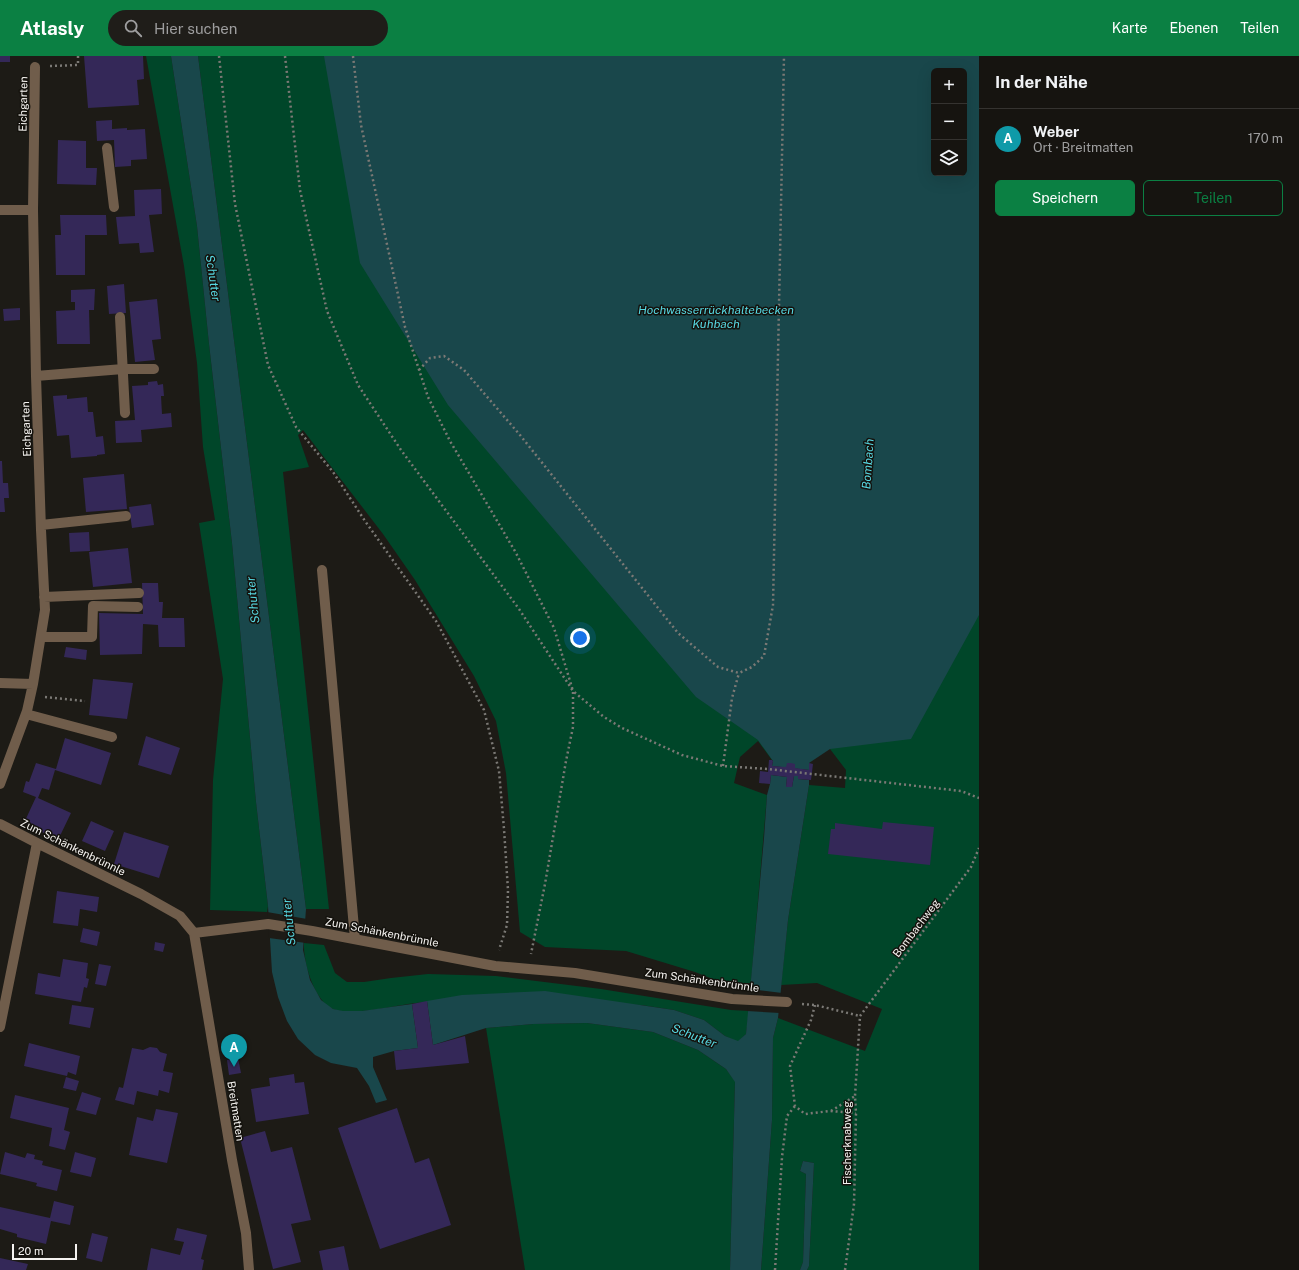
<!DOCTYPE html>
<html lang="de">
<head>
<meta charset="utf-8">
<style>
  body { margin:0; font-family:"Public Sans",sans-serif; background:#1f1d19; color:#f1f3f6 }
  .controls { position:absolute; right:12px; top:12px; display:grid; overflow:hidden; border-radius:6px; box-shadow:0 4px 16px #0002 }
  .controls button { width:36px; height:36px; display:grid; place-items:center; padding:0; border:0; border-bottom:1px solid #353330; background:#161410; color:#f1f3f6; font:20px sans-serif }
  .scale { position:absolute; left:12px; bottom:10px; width:65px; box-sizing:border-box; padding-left:4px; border:2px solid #f5f3f0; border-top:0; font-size:11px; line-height:14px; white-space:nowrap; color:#f5f3f0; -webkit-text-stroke:3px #14120d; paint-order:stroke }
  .you { position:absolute; left:580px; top:582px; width:14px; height:14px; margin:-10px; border:3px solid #fff; border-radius:50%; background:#1a73e8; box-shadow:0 0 0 6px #1a73e833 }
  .badge { display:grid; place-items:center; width:26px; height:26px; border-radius:50%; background:#0b8043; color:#fff; font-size:13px; font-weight:700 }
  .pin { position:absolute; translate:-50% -33px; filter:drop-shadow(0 1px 2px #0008) }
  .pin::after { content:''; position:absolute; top:21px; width:14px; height:12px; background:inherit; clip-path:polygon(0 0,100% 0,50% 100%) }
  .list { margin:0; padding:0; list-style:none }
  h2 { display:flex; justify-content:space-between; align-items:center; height:52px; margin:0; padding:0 16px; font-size:17px }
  h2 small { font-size:13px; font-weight:400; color:#9e9e9f }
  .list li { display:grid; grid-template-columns:26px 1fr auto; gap:12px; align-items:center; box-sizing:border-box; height:60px; padding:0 16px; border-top:1px solid #353330 }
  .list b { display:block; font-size:15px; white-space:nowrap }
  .list p { margin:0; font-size:13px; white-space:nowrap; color:#9e9e9f }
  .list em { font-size:13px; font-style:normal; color:#9e9e9f }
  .actions { display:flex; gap:8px; padding:12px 16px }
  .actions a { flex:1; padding:9px 0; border:1px solid #0b8043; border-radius:6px; text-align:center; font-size:14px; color:#0b8043 }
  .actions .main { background:#0b8043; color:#fff }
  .icon { flex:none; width:22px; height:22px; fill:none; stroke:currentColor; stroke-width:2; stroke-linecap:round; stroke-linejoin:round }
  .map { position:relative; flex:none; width:979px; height:1214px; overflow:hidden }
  header { display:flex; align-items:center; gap:24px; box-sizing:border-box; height:56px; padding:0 20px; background:#0b8043; color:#fff }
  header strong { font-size:19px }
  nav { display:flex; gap:22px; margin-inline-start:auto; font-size:14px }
  .search { width:280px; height:36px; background:#1f1d19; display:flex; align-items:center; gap:10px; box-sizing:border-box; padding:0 14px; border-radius:22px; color:#9e9e9f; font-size:15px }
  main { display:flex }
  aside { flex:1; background:#161410 }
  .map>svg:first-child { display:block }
  .green { fill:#004629; fill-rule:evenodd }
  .water { fill:#19474b; fill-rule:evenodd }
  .pier { fill:#1d1b16 }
  .building { fill:#342858 }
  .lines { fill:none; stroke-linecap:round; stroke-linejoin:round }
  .path { stroke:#7b7975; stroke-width:2.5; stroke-dasharray:2 3; stroke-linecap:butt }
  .minor { stroke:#705d4b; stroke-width:10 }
  .labels { text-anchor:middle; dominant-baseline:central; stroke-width:3; stroke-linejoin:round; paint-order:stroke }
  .street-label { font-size:11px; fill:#f5f3f0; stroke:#14120d }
  .water-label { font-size:12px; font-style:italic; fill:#57d8e2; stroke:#14120d }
</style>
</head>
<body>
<header>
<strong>Atlasly</strong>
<div class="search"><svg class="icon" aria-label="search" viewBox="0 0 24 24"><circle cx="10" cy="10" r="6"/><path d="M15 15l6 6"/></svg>Hier suchen</div>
<nav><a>Karte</a><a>Ebenen</a><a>Teilen</a></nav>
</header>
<main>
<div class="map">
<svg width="979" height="1214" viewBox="0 0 979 1214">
  <rect width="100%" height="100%" fill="#1d1b16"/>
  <path class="green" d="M146,0H171L197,170L209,288L232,487L256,746L268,850L267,856L210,854L213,724L223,623L199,467L215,464L203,391L197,307L184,210Z
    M198,0H979V1214H807L809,1210L814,1107L803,1105L800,1115L806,1118L803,1206L800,1214H761L772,1064L773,982L778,962L865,995L882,953L817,927L781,929L788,864L809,729L845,732L846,714L830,693L772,704L758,685L740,701L734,727L767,739L751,927H723L695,916L626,895L545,891L520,876L506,717L496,665L474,620L415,524L383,478L303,374L298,379L309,411L283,416L329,853H306ZM934,15H964V117H934Z
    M304,887L324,889L335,917L347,926H364L391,922L428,918L496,920L601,933L731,954L749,955L746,978L738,986L725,980L704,964L674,954L641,949C593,948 546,948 498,947C468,946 438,944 408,948C390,951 350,960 333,953C314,945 303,906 304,887Z
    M587,967L653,976L698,994L726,1013L735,1025L730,1214H525L486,972L533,968Z"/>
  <path class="water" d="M171,0H198L306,853L303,894L310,924L321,944L333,953L343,955H362L412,948L418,992L394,995L373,1001V1011L387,1044L376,1047L369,1030L357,1012L331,1007L315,999L298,983L287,965L278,941L272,916L268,850L256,746L232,487L209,288L197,170Z
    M324,0H979V559L911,683L830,693L809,707V714L772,710L773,705L758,684L696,641L448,349L360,207ZM934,15H964V117H934Z
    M771,719L787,721L786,731H792L794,720H798V723L809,724V729L788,864L778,962L773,982L772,1064L761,1214H730L735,1026L726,1013L698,994L653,976L587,967L533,968L486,972L433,989L427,945L462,939L545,935L674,954L704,964L725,980L738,985L746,978L764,782L767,739L770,728Z
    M803,1105L814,1107L809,1210L807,1214H800L803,1206L806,1118L800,1115Z"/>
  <path class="pier" d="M267,856L307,863L306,887L269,882Z
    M749,933L782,937L780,957L747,955Z"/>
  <path class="building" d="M0,0H10V6H0Z
    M84,0H143L144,23L137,24L139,49L88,52Z
    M112,64V73L127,72V74L145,73L147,103L131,104V110L115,111L114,84L97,85L96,65Z
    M58,84L86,85V112H97L96,129L57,128Z
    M161,133L162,158L149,159L154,196L140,197L139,187L119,188L116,161L135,160L134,134Z
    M60,159H106L107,179H85V219H56L55,179H61Z
    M124,228L126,257L109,258L107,230Z
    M95,233L94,254H89L90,288H57L56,255L75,254V246H71V234Z
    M157,243L161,283L152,284L155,304L135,306L129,246Z
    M20,252V264L4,265L3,253Z
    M157,325L158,329L163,328L164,340H161L162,358L171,357L172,371L141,374L142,386L116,387L115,365L135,364L132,330L148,329V326Z
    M67,339V343L87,341L88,356H93L96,381L103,380L105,398L97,399V400L71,402L69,379L57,380L53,340Z
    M0,405H2L3,427H8L9,442H4L5,456H0Z
    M124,418L127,453L86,456L83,422Z
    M151,448L154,469L132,472L129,451Z
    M89,476L90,495L70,496L69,477Z
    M128,492L132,527L93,531L89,496Z
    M142,527H158L159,546H163L162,562H184L185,591H159L158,569L143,568L142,598L100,599L99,557L143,558Z
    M66,591L87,594L86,604L64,601Z
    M93,623L133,627L127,663L89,659Z
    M146,680L180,692L171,719L138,709Z
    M65,682L111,697L101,729L55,714L49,734L42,732L38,742L71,757L58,784L24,767L36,741L23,736L26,725L29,726L36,707L56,713Z
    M769,704H772L773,705L772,710L786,711L787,707H791L795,708V712L809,714V707L813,708L811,724L798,723V720H794L792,731H786L787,721L771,719L770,728L759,727L760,715L768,716Z
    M91,765L114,775L105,795L82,785Z
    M883,766L934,771L930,809L828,798L831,773H835V767L882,773Z
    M124,776L169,790L159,822L114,808Z
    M57,835L99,841L97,856L80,853L78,870L53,867Z
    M83,872L100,876L97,890L80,886Z
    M155,886L165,888L163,896L154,894Z
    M63,903L88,907L86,922L89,923L87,932L84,931L81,946L35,938L38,917L60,921Z
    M99,908L111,910L106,930L95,928Z
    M427,945L433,989L465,980L469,1007L396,1014L394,995L418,992L412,948Z
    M72,949L94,952L90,972L69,968Z
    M29,987L80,1000L76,1019L68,1016L67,1020L24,1010Z
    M150,991L157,992L160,996L167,998L163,1015L173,1017L169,1037L159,1034L158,1040L137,1035L134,1049L115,1044L119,1031L123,1032L132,992L143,994Z
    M238,1002L241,1017L229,1019L227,1004Z
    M294,1018L295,1027L304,1026L309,1058L256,1066L251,1033L270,1030L269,1022Z
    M66,1021L79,1025L76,1035L63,1032Z
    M82,1036L101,1042L96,1059L76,1054Z
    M15,1039L69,1052L64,1074L70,1076L65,1094L49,1090L52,1072L10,1062Z
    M397,1052L415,1107L429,1102L451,1169L380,1193L338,1072Z
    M156,1053L178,1057L167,1107L129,1099L137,1061L153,1065Z
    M265,1075L271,1096L292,1091L311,1164L291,1168L301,1206L273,1213L240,1082Z
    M5,1096L25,1102L27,1097L35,1099L34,1103L43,1105L42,1109L62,1114L57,1135L36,1130L37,1127L0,1118Z
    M75,1096L96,1102L91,1121L70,1116Z
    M54,1145L74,1150L70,1169L51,1165L46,1188L17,1181V1178L0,1173V1151L50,1162Z
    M177,1172L207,1179L201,1203L204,1204L202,1214H147L151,1192L180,1199L184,1186L174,1184Z
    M92,1177L108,1181L102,1206L86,1202Z
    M344,1190L349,1214H323L319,1195Z
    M0,1202L28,1208L26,1214H0Z"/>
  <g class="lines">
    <path class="path" d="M219,0L235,148L268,309L296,371L333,416L365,465L436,565L484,654L499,715L504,773L508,834L507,869L499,894
      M285,0L300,134L327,255L358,329L401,394L519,553L573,635L604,661L622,672L682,699L723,710L768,713L961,735L979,742
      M353,0L361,69L405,271L428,341L450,385L516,497L554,572L573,635V671L566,705L545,828L531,898
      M50,10L78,9V0
      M419,314L430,302L444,300L464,314L520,379L678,577L718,611L739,617L752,611L764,600L773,549L784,0
      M45,641L85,645
      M723,710L732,642L739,617
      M802,948L815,949L860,960
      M815,949L811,964L790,1010L795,1050L805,1058L830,1055L856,1057
      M860,960L971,811L979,792
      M831,1055L855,1040
      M775,1214L782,1101L787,1060L795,1050
      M845,1214L854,1148L856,1057L855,1040L860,960"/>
    <path class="minor" d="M107,92L114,151
      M0,154H33
      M120,261L125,357
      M36,320L123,313H154
      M41,469L126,460
      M322,514L355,883
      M44,541L139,537
      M41,581H92L93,550L138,551
      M0,627L33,628
      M26,658L112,681
      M0,728L27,655L33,628L45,554L41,474L36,320L33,154L35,11
      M0,768L37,787L141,838L180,860L194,877
      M194,877L268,868L312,875L495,910L575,917L732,943L787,946
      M194,877L232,1104L246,1177L249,1214
      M0,971L37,787"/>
  </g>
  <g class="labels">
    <g class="street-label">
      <text transform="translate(23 48) rotate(-89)">Eichgarten</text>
      <text transform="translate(26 373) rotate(-92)">Eichgarten</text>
      <text transform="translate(73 791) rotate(26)">Zum Schänkenbrünnle</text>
      <text transform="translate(916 872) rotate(-53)">Bombachweg</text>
      <text transform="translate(382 876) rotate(11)">Zum Schänkenbrünnle</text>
      <text transform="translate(702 924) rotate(8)">Zum Schänkenbrünnle</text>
      <text transform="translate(236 1055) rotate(81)">Breitmatten</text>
      <text transform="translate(847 1087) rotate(-90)">Fischerknabweg</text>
    </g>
    <g class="water-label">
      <text transform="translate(213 222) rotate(82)">Schutter</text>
      <text x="716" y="254">Hochwasserrückhaltebecken<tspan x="716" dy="14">Kuhbach</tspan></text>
      <text transform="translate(868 408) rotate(-86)">Bombach</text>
      <text transform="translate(253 544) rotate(-96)">Schutter</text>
      <text transform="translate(289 866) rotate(-96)">Schutter</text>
      <text transform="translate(694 980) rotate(21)">Schutter</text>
    </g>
  </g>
</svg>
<div class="controls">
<button>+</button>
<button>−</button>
<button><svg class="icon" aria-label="layers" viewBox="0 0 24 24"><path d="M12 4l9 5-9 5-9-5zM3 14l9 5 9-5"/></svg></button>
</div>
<div class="scale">20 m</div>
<div class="you"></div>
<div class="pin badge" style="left:234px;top:1011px;background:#0f9aa8">A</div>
</div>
<aside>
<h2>In der Nähe<small></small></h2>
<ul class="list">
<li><span class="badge" style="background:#0f9aa8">A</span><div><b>Weber</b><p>Ort · Breitmatten</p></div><em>170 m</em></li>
</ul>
<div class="actions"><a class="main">Speichern</a><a>Teilen</a></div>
</aside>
</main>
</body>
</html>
